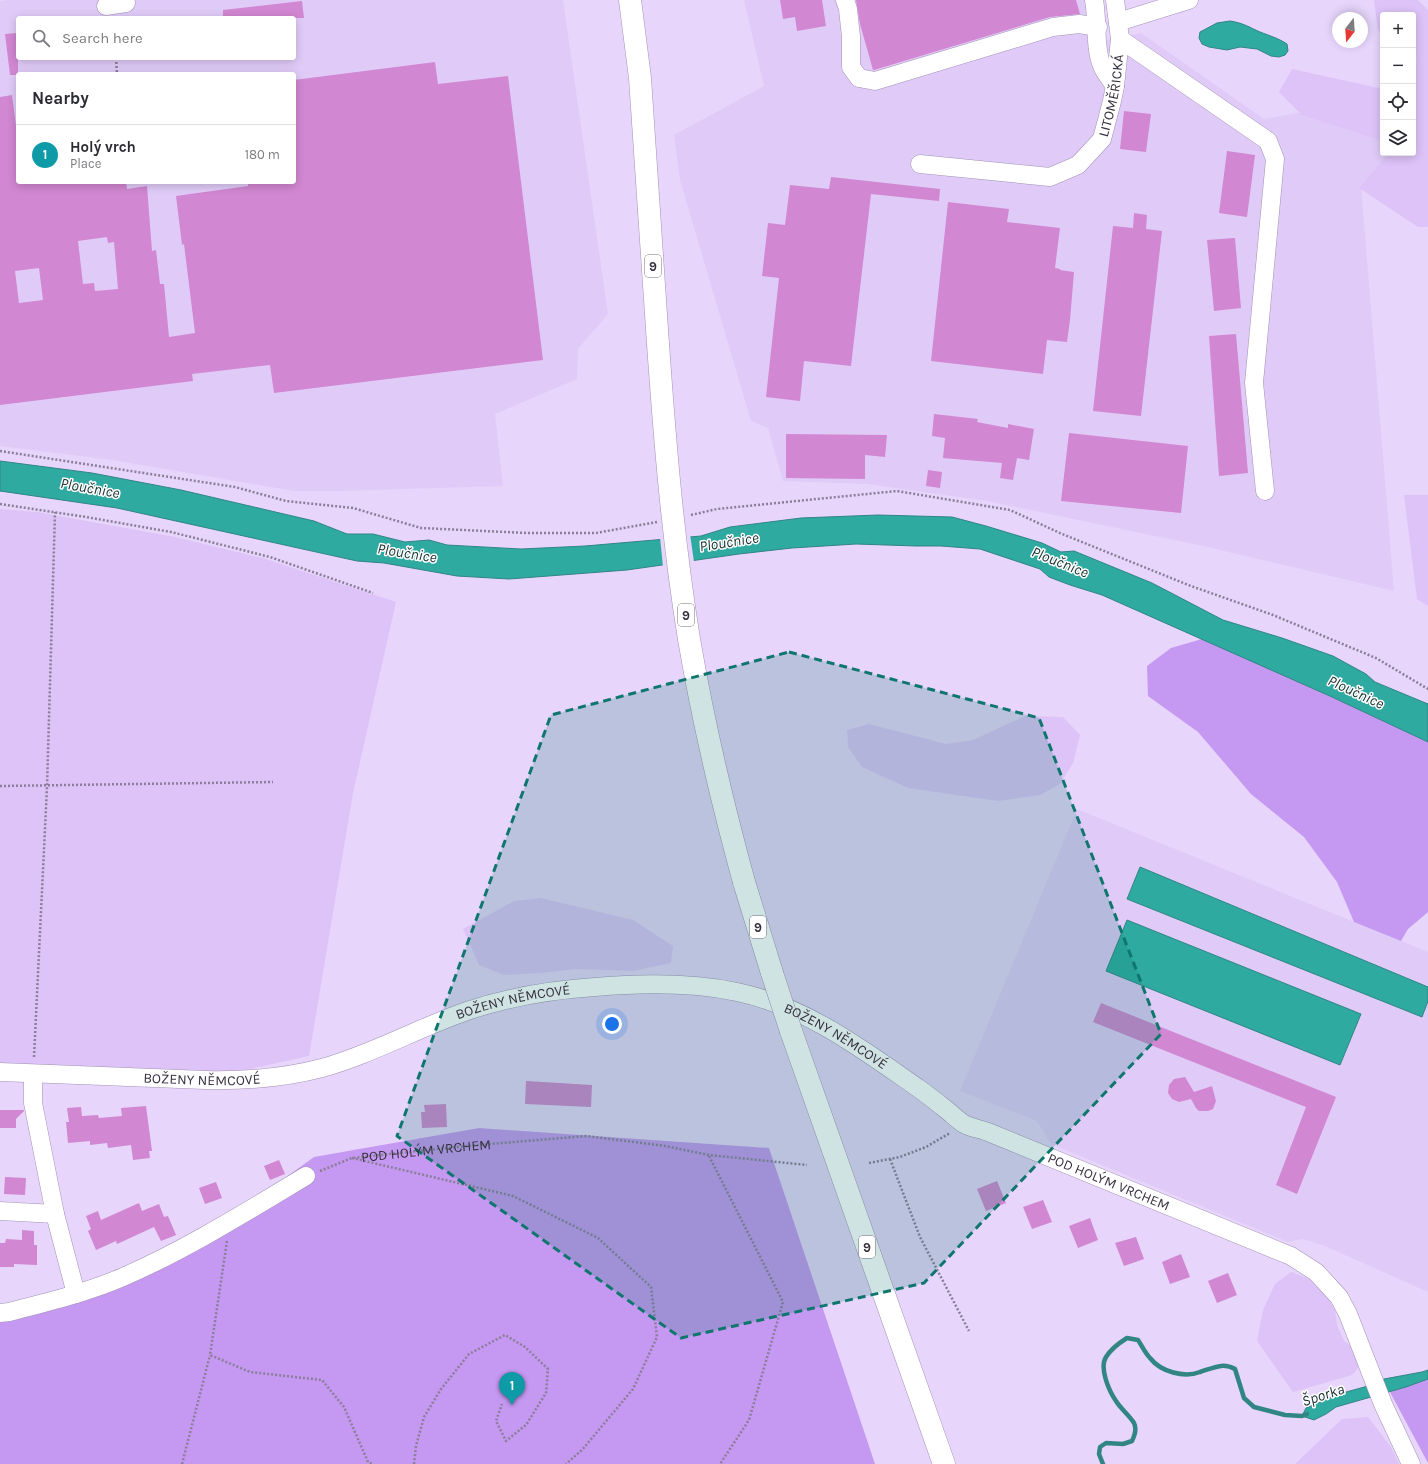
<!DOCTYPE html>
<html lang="en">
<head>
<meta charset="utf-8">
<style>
  body { margin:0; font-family:Karla,sans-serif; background:#f2f2f3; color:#2b2b33 }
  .controls { position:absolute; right:12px; top:12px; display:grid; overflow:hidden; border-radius:4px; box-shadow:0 2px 10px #0003 }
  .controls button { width:36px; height:36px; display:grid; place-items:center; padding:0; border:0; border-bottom:1px solid #e1e1e2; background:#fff; color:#2b2b33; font:20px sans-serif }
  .compass { position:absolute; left:1332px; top:12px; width:36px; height:36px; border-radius:50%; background:#fff; box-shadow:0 2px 10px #0003; rotate:197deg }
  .you { position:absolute; left:612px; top:1024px; width:14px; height:14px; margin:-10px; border:3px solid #fff; border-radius:50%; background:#1a73e8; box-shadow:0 0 0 6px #1a73e833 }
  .badge { display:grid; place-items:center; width:26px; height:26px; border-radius:50%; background:#2563eb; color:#fff; font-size:13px; font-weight:700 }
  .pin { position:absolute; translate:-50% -33px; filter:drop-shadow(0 1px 2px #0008) }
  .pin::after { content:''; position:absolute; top:21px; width:14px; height:12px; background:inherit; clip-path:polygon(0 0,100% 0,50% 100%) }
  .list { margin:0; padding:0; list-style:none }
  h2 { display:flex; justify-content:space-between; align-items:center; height:52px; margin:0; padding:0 16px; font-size:17px }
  h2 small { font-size:13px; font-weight:400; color:#7c7c81 }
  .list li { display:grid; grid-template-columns:26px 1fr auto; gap:12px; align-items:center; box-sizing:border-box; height:60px; padding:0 16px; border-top:1px solid #e1e1e2 }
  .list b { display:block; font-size:15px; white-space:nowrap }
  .list p { margin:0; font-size:13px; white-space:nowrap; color:#7c7c81 }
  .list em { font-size:13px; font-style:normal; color:#7c7c81 }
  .icon { flex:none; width:22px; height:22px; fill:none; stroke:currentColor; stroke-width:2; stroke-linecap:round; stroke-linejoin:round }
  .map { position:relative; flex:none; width:1428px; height:1464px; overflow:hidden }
  .search { position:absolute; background:#fff; box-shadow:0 2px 10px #0003; left:16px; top:16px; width:280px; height:44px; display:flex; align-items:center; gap:10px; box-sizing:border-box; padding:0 14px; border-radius:4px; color:#7c7c81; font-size:15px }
  .panel { position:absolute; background:#fff; box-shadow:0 2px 10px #0003; left:16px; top:72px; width:280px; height:112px; border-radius:4px }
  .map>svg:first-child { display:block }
  .built { fill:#e0cbf8; fill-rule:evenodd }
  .green { fill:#ddc3f8 }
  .forest { fill:#c598f1 }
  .water { fill:#2eaaa0; stroke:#318583 }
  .pier { fill:#e7d5fb }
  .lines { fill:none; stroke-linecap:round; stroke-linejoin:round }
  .stream { stroke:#318583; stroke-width:4.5 }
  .building { fill:#d187d1; fill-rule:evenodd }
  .minor-casing { stroke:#a291b5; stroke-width:19 }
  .major-casing { stroke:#a291b5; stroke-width:23 }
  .path { stroke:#8a7e98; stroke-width:2.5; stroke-dasharray:2 2; stroke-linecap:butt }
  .minor { stroke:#fff; stroke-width:18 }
  .major { stroke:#fff; stroke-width:22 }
  .major-bridge-casing { stroke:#a291b5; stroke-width:23; stroke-linecap:butt }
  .major-bridge { stroke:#fff; stroke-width:22 }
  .marked { fill:#0f766e; fill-opacity:0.2; stroke:#0f766e; stroke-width:3; stroke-dasharray:8 5; stroke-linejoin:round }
  .labels { text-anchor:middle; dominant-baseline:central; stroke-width:3; stroke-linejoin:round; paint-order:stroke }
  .shield { fill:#fff; stroke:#736e79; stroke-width:1 }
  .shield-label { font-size:13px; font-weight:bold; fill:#37303f }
  .street-label { font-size:14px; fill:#37303f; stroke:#fff }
  .water-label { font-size:15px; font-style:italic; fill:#17312f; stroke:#fff }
</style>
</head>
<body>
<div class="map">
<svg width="1428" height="1464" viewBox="0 0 1428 1464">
  <rect width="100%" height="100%" fill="#e7d5fb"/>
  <path class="built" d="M10,0H563L608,314L578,349L577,379L495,414L503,486L338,491H294L112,460L0,446V1ZM18,18H294V58H18ZM18,74H294V182H18Z
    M744,0H1101L1106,41L1141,33L1264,119L1303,112L1383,139V153H1396L1361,186L1394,591L1203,546L987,501L867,484L783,481L768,428L751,421L680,180L674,135L764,86Z
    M1077,809L1428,952V1292L1325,1246L1303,1239L1288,1242L1051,1144L1037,1121L960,1091Z"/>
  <path class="green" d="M1374,0H1418L1428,10V227H1418L1359,188L1389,153H1413V64L1417,61L1413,58V15H1383V35L1378,30Z
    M1292,69L1383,89V141L1302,115L1279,92Z
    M1404,495H1428V606L1417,599Z
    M0,509L37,512L175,537L266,559L396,602L353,793L309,1056L226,1074L0,1064Z
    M1025,716L1063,717L1080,735L1073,763L1060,784L1040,795L998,801L908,788L862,767L848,747L847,730L869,724L946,744L973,740Z
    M541,898L633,920L673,946L671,963L633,971L576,969L542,973L504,975L479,965L463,929L514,901Z
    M1291,1272L1308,1278L1319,1290L1325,1294L1335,1310L1337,1325L1344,1341L1350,1345L1359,1365L1356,1371L1352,1375L1293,1392L1257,1341L1263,1310L1275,1284Z
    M1368,1417L1391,1447L1399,1464H1295L1342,1419Z"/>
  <path class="forest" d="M1202,639L1332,697L1428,742V912L1408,929L1401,941L1354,922L1337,882L1304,837L1251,794L1198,732L1148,696L1147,666L1171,648Z
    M479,1128L769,1148L875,1464H0V1311L172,1260L314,1157Z
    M1428,1379V1463L1390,1392Z"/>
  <path class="water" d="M1230,21C1243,23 1249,27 1260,32C1270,36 1278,38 1287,44L1288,51L1285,55L1279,57L1271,56L1257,49L1240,47L1227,50L1209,47L1202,44L1199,38L1200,32L1217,23Z
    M0,461L92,473L181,490L314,521L347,534H373L405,542L429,540L447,545L521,549L585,546L701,536L730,527L801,518L878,515L952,517L986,526L1042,543L1061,552L1074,551L1152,583L1223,620L1282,638L1333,656L1366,674L1375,682L1428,704V742L1332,697L1102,595L1070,585L1049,577L1040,569L980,549L941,546H916L856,544L792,548L739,554L627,570L509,579L457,576L384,563L357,561L117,508L0,491Z
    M1140,867L1428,987V1001L1422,1017L1127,899Z
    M1127,920L1361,1014L1340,1065L1106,971Z
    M1428,1370V1379L1406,1387L1336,1407L1326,1414L1314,1420L1302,1416L1306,1408L1339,1394L1368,1386L1384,1379L1422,1372Z"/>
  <path class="pier" d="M690,534L694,562L663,567L660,537Z"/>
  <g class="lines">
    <path class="stream" d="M1103,1464L1099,1454L1100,1447L1106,1443L1123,1444L1132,1441C1135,1435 1137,1429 1134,1423C1129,1415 1121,1409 1116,1401C1109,1391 1099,1368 1106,1357C1111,1349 1119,1343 1127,1338L1138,1340C1142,1346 1145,1353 1150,1358C1161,1372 1184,1378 1200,1372C1213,1368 1223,1362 1235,1369L1244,1398L1254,1407L1285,1415L1302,1416L1307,1414"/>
  </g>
  <path class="building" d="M780,0H822L826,26L797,31L795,17L783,19Z
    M856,0H1076L1080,14L1050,17L874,70H873L860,24Z
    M302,1L304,18H223V10Z
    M18,33V75H10L5,34Z
    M435,62L438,84L508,76L543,360L274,393L270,365L192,374L193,381L0,405V97L12,95L18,141V182H126L127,189L147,186L152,251L156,250L160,284H164L169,337L195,333L184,244L182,245L176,196L248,186V182H294V80ZM107,237L108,243L114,242L118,289L95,291L94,283L83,284L78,241ZM39,268L43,300L19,303L15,271Z
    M1124,111L1151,114L1146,152L1120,149Z
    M1227,151L1255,155L1247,217L1219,213Z
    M831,177L940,189L939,201L871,194L851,366L804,361L800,401L766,397L779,278L762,276L768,223L785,225L790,185L829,189Z
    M948,202L1009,209L1007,222L1060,228L1055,268L1060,269V270L1074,272L1070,320L1067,342L1047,340L1043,374L931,361Z
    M1134,213L1147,215L1146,229L1162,231L1141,416L1093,411L1113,226L1133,228Z
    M1235,238L1241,308L1214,311L1207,240Z
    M1236,334L1248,473L1219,476L1209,336Z
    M934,414L978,419L977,422L1008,428V424L1034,429L1029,460L1017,458L1013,480L1000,478L1002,463L943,458L945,438L932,436Z
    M1069,433L1188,446L1181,513L1061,501Z
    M786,434L887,435L885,457L865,455V479L786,478Z
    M928,470L942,472L940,488L926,486Z
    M1101,1003L1336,1097L1297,1194L1276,1185L1306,1107L1093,1022Z
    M1185,1077L1194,1092L1212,1086L1216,1101L1213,1109L1208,1111H1199L1196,1108L1191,1099L1179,1102L1172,1099L1168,1093L1169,1085L1174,1079Z
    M526,1081L592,1085L591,1107L525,1104Z
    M446,1104L447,1127L422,1128L421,1112H425L424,1105Z
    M146,1106L152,1151H149L150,1158L133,1160L131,1145L108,1148L107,1143L90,1145V1141L68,1143L66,1122H69L67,1108L81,1107L82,1116L98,1115L99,1118L122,1116L121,1108Z
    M0,1110H24V1111L16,1119V1128H0Z
    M279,1160L285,1174L270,1180L264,1166Z
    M5,1177L26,1178L25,1195L4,1194Z
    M997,1181L1006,1203L986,1211L977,1189Z
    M216,1182L222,1198L205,1204L199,1188Z
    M1043,1200L1052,1222L1032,1229L1023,1207Z
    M139,1203L142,1211L159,1204L164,1217L168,1216L176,1235L161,1241L154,1227L117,1244L116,1241L96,1250L88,1231L91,1229L86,1216L98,1211L101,1220Z
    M1090,1218L1098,1240L1078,1248L1069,1226Z
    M22,1230L34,1231V1245H37V1265L14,1264V1267H0V1243H5L6,1239L22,1240Z
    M1136,1237L1144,1259L1124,1266L1115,1243Z
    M1181,1254L1190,1277L1170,1284L1162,1262Z
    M1228,1273L1237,1295L1217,1303L1208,1281Z"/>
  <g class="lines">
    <g class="minor-casing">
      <g id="minor">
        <path d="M845,0L848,9L851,37V67L859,78L875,81L1053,27L1079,24L1098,27"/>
        <path d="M1094,0C1098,20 1094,50 1103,68C1106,74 1111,80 1115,86"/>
        <path d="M106,6L126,3"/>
        <path d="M1118,22L1189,0"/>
        <path d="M1120,39L1268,141L1275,159L1254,383L1265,491"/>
        <path id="s2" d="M920,164L1050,177L1078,165L1102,139L1112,101L1115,86L1120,39L1115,0"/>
        <path id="s3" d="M0,1072L205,1080C245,1081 284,1078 322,1068C372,1054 418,1028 467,1011C508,997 551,990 595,987C642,983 690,982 737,992C805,1006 862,1049 918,1088C928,1095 938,1103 948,1111C953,1115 959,1121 964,1124C971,1128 981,1129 988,1132L1291,1256L1316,1272L1339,1297L1348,1314L1383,1404L1411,1464"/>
        <path d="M33,1074V1103L55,1214L76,1294"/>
        <path d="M0,1211L55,1214"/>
        <path d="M0,1313L9,1312C47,1302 86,1293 123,1277C187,1249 246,1212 306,1176"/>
      </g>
    </g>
    <g class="major-casing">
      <path id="major" d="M630,0L640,78L658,344
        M744,882L772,973
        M791,1031L944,1464"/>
    </g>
    <g class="path">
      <path d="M116,58L117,74"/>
      <path d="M0,451L235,487L286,501L353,508L421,528L527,533H596L657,522"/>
      <path d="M0,504L86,517L171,532L270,557L373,593"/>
      <path d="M691,515L717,509L897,491L1010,510L1062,534L1191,586L1273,615L1376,658L1428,689"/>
      <path d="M0,786L273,782"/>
      <path d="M34,1057L47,787L55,512"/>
      <path d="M709,1156L783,1302L749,1420L720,1464"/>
      <path d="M352,1158L513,1196L598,1238L651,1287L657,1337L633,1389L582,1450L566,1464"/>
      <path d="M890,1159L920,1237L969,1331"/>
      <path d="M869,1163L900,1157L926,1147L950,1133"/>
      <path id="s1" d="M320,1171L352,1158L466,1146L586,1136L665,1146L709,1155L807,1165"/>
      <path d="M227,1241L210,1355L250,1372L322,1380L344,1407L368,1462L372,1464"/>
      <path d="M182,1464L210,1355"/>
      <path d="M414,1464L416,1446L424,1417L441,1389L469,1354L505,1335L525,1347L548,1369L546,1393L526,1425L506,1441L496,1421L502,1404"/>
    </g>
    <use href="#minor" class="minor"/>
    <use href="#major" class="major"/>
    <g class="major-bridge-casing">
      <path id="major-bridge" d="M658,344C665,443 673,541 689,639C703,721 722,802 744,882
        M772,973L791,1031"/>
    </g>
    <use href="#major-bridge" class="major-bridge"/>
  </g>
  <path class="marked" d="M789,652L1039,718L1161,1034L924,1283L681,1338L397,1136L551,715Z"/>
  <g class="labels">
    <g class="shield">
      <rect x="645" y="255" width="16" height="22" rx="3"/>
      <rect x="678" y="604" width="16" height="22" rx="3"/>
      <rect x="750" y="916" width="16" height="22" rx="3"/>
      <rect x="859" y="1236" width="16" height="22" rx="3"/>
    </g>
    <g class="shield-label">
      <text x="653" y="266">9</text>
      <text x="686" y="615">9</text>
      <text x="758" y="927">9</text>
      <text x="867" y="1247">9</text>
    </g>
    <g class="street-label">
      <text stroke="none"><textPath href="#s2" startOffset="241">LITOMĚŘICKÁ</textPath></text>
      <text stroke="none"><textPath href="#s3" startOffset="526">BOŽENY NĚMCOVÉ</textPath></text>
      <text stroke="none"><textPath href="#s3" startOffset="861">BOŽENY NĚMCOVÉ</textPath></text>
      <text stroke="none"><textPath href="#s3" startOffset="202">BOŽENY NĚMCOVÉ</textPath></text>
      <text stroke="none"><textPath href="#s1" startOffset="109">POD HOLÝM VRCHEM</textPath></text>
      <text stroke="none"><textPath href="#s3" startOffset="1173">POD HOLÝM VRCHEM</textPath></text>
    </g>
    <g class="water-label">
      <text transform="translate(90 488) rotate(10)">Ploučnice</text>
      <text transform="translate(729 542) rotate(-9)">Ploučnice</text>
      <text transform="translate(407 553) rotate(9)">Ploučnice</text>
      <text transform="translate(1060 562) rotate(22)">Ploučnice</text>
      <text transform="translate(1356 692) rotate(25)">Ploučnice</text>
      <text transform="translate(1323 1395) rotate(-18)">Šporka</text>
    </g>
  </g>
</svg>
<div class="controls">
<button>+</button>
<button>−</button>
<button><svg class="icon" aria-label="locate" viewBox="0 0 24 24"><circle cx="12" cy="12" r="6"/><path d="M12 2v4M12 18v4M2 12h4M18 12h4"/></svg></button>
<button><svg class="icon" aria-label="layers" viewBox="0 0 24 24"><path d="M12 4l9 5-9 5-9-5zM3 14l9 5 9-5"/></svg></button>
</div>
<svg class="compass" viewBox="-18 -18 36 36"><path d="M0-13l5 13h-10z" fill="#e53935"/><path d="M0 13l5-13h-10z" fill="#7c7c81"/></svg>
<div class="you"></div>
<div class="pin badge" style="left:512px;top:1405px;background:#0f9aa8">1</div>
<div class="search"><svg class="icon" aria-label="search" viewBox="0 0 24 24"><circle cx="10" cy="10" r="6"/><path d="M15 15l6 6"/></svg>Search here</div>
<section class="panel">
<h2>Nearby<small></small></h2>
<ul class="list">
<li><span class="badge" style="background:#0f9aa8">1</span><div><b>Holý vrch</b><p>Place</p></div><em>180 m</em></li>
</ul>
</section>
</div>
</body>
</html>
